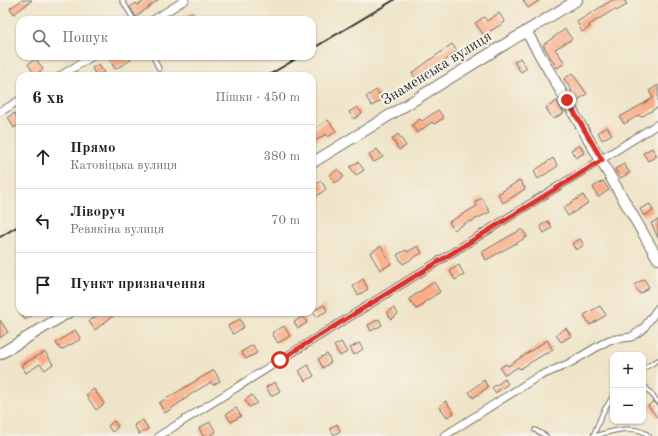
<!DOCTYPE html>
<html lang="uk">
<head>
<meta charset="utf-8">
<style>
  body { margin:0; font-family:"Old Standard TT",serif; background:#f6f6f6; color:#202124 }
  .controls { position:absolute; right:12px; bottom:12px; display:grid; overflow:hidden; border-radius:8px; box-shadow:0 1px 3px #0004 }
  .controls button { width:36px; height:36px; display:grid; place-items:center; padding:0; border:0; border-bottom:1px solid #e0e0e0; background:#fff; color:#202124; font:20px sans-serif }
  .stop { position:absolute; width:12px; height:12px; margin:-9px; border:3px solid #d93025; border-radius:50%; background:#fff }
  .stop.end { background:#d93025; border-color:#fff; box-shadow:0 1px 4px #0008 }
  .list { margin:0; padding:0; list-style:none }
  h2 { display:flex; justify-content:space-between; align-items:center; height:52px; margin:0; padding:0 16px; font-size:17px }
  h2 small { font-size:13px; font-weight:400; color:#757577 }
  .list li { display:grid; grid-template-columns:26px 1fr auto; gap:12px; align-items:center; box-sizing:border-box; height:64px; padding:0 16px; border-top:1px solid #e0e0e0 }
  .list b { display:block; font-size:15px; white-space:nowrap }
  .list p { margin:0; font-size:13px; white-space:nowrap; color:#757577 }
  .list em { font-size:13px; font-style:normal; color:#757577 }
  .icon { flex:none; width:22px; height:22px; fill:none; stroke:currentColor; stroke-width:2; stroke-linecap:round; stroke-linejoin:round }
  .map { position:relative; flex:none; width:658px; height:436px; overflow:hidden }
  .search { position:absolute; background:#fff; box-shadow:0 1px 3px #0004; left:16px; top:16px; width:300px; height:44px; display:flex; align-items:center; gap:10px; box-sizing:border-box; padding:0 14px; border-radius:12px; color:#757577; font-size:15px }
  .panel { position:absolute; background:#fff; box-shadow:0 1px 3px #0004; left:16px; top:72px; width:300px; height:244px; border-radius:12px }
  .map>svg:first-child { display:block }
  .building { fill:#faac85 }
  .lines { fill:none; stroke-linecap:round; stroke-linejoin:round }
  .lane-casing { stroke:#706c62; stroke-width:5.5 }
  .street-casing { stroke:#706c62; stroke-width:9 }
  .secondary-casing { stroke:#706c62; stroke-width:12 }
  .lane { stroke:#fff; stroke-width:3.5 }
  .street { stroke:#fff; stroke-width:7 }
  .secondary { stroke:#fff; stroke-width:10 }
  .rail { stroke:#2b2b2b; stroke-width:2 }
  .route { stroke:#d93025; stroke-width:5 }
  .labels { text-anchor:middle; dominant-baseline:central; stroke-width:4; stroke-linejoin:round; paint-order:stroke }
  .street-label { font-size:15px; fill:#2b2b2b; stroke:#f7f3e8 }
</style>
</head>
<body>
<div class="map">
<svg width="658" height="436" viewBox="0 0 658 436">
  <rect width="100%" height="100%" fill="#f7f3e8"/>
  <filter id="ink" filterUnits="userSpaceOnUse"><feTurbulence type="fractalNoise" baseFrequency=".025" numOctaves="2"/><feDisplacementMap in="SourceGraphic" scale="8" xChannelSelector="R" yChannelSelector="G"/><feConvolveMatrix kernelMatrix="1 2 1 2 8 2 1 2 1" color-interpolation-filters="sRGB"/></filter>
  <filter id="wash" filterUnits="userSpaceOnUse"><feTurbulence type="fractalNoise" baseFrequency=".012" numOctaves="4" result="noise"/><feDisplacementMap in="SourceGraphic" scale="16" xChannelSelector="R" yChannelSelector="G"/><feGaussianBlur stdDeviation="0.9" result="paint"/><feColorMatrix in="noise" values="0 0 0 0 0 0 0 0 0 0 0 0 0 0 0 0 0 1.4 0 .05"/><feComposite in="paint" operator="in"/></filter>
  <g filter="url(#wash)">
    <rect width="100%" height="100%" fill="#efe4c7"/>
    <g id="blocks">
      <path class="building" d="M22,0H32L14,14L10,8Z
        M146,0H158L136,17L130,7L136,3L138,5Z
        M523,0H540L528,8Z
        M612,0H624L627,5L616,11L615,9L589,25L590,27L582,32L577,22Z
        M192,12L196,18L186,20L184,16Z
        M499,13L505,22L484,35L475,23L484,17L487,21Z
        M565,29L572,39L555,49L565,63L557,68L543,45Z
        M452,44L457,51L433,70L432,68L416,79L412,73Z
        M116,56H128L131,60L115,69L110,60Z
        M520,58L527,68L521,72L514,62Z
        M36,59L43,69L35,75L28,64Z
        M99,64L104,73L96,76L92,68Z
        M572,73L587,94L576,101L570,92L572,91L564,79Z
        M658,85V107L641,117L639,115L624,124L620,117L653,98L649,91Z
        M376,90L383,99L372,106L366,97Z
        M557,101L564,113L553,119L546,108Z
        M357,107L362,113L354,119L349,112Z
        M438,110L444,118L434,124L432,122L417,133L412,125L420,119L422,121Z
        M15,113L20,124L14,128L8,117Z
        M328,120L336,131L328,137L326,134L312,143V131Z
        M607,127L612,134L602,140L598,132Z
        M398,134L406,146L399,150L392,139Z
        M580,145L584,153L576,158L571,150Z
        M652,148L657,156L648,161L643,153Z
        M377,149L383,157L374,162L369,155Z
        M553,158L558,166L538,179L534,171Z
        M358,162L364,170L356,175L350,167Z
        M624,164L630,173L620,178L615,169Z
        M338,169L344,177L335,183L330,175Z
        M520,180L525,189L503,203L498,194Z
        M321,181L326,189L317,196L312,187Z
        M603,181L609,190L598,197L593,187Z
        M583,195L588,203L568,216L563,208Z
        M482,198L490,212L470,222L469,221L454,230L449,222L477,206L475,202Z
        M650,204L653,211L644,216L640,209Z
        M658,220V238L651,223Z
        M548,221L552,228L544,233L540,226Z
        M522,229L527,237L486,260L482,252Z
        M580,239L584,245L576,250L572,244Z
        M381,246L391,264L380,270L370,253Z
        M418,246L422,253L403,264L397,255L406,250L407,252Z
        M459,265L464,275L455,280L450,271Z
        M363,279L368,289L358,295L353,286Z
        M644,279L649,287L640,294L634,285Z
        M434,282L440,292L423,303L424,305L416,309L409,299Z
        M324,305L327,311L316,317L313,311Z
        M600,306L606,315L590,325L584,315Z
        M394,308L398,314L391,319L387,312Z
        M20,312H37L25,320Z
        M103,312H112L114,315L95,330L89,321Z
        M303,316L307,323L298,328L294,322Z
        M240,319L244,327L233,334L228,326Z
        M379,319L382,325L371,331L368,325Z
        M0,320L8,332L0,338Z
        M284,326L290,336L278,343L272,333Z
        M566,328L571,336L561,342L556,335Z
        M75,330L81,339L61,350L56,343Z
        M547,340L553,350L547,354L546,353L520,369L518,367L505,375L500,368L506,364L508,366Z
        M341,342L347,352L340,356L334,346Z
        M359,343L363,349L354,355L350,348Z
        M253,345L257,353L246,359L241,352Z
        M45,352L53,364L45,370L40,364L26,373L21,365Z
        M327,354L331,362L323,368L318,359Z
        M308,365L314,376L305,381L299,371Z
        M214,370L220,381L213,385L211,382L188,396V397L165,413L159,403Z
        M505,379L508,384L495,393L492,388Z
        M484,380L488,387L473,398L469,392Z
        M275,382L280,391L271,396L266,387Z
        M94,389L104,404L96,410L86,395Z
        M252,395L257,403L249,407L245,400Z
        M446,401L454,413L447,417L439,406Z
        M653,401L658,405V418L648,406Z
        M236,408L241,416L231,422L226,414Z
        M143,420L148,429L139,434L134,425Z
        M114,421L118,427L112,432L108,426Z
        M210,422L216,432L209,436H203L199,428Z
        M337,424L340,431L334,435L330,428Z"/>
    </g>
  </g>
  <g filter="url(#ink)">
    <use href="#blocks" fill-opacity="0" stroke="#706c62" stroke-width="1"/>
    <g class="lines">
      <g class="lane-casing">
        <path id="lane" d="M122,0L134,20
          M153,56L159,69
          M643,369L658,360
          M643,384L658,402
          M535,430L546,436
          M593,436L603,412L613,396
          M594,436C610,432 636,423 649,436"/>
      </g>
      <g class="street-casing">
        <path id="street" d="M153,20L185,0
          M60,76L93,56
          M0,112L20,100
          M159,436L658,124
          M444,436L537,377L568,364L609,340L631,337L643,329L658,308"/>
      </g>
      <g class="secondary-casing">
        <path id="secondary" d="M526,31L658,259
          M312,163L577,0
          M0,354L69,312"/>
      </g>
      <use href="#lane" class="lane"/>
      <use href="#street" class="street"/>
      <use href="#secondary" class="secondary"/>
      <path class="rail" d="M312,49L394,0
        M267,76L301,56
        M0,237L20,225"/>
    </g>
  </g>
  <g class="lines" filter="url(#ink)">
    <path class="route" d="M280,360L602,160L567,100"/>
  </g>
  <g class="labels">
    <g class="street-label">
      <text transform="translate(437 69) rotate(-32)">Знаменська вулиця</text>
    </g>
  </g>
</svg>
<div class="controls">
<button>+</button>
<button>−</button>
</div>
<div class="stop" style="left:280px;top:360px"></div>
<div class="stop end" style="left:567px;top:100px"></div>
<div class="search"><svg class="icon" aria-label="search" viewBox="0 0 24 24"><circle cx="10" cy="10" r="6"/><path d="M15 15l6 6"/></svg>Пошук</div>
<section class="panel">
<h2>6 хв<small>Пішки · 450 m</small></h2>
<ul class="list">
<li><svg class="icon" aria-label="ahead" viewBox="0 0 24 24"><path d="M12 20V5M6 11l6-6 6 6"/></svg><div><b>Прямо</b><p>Катовіцька вулиця</p></div><em>380 m</em></li>
<li><svg class="icon" aria-label="left" viewBox="0 0 24 24"><path d="M17 20v-9H6M10 6l-5 5 5 5"/></svg><div><b>Ліворуч</b><p>Ревякіна вулиця</p></div><em>70 m</em></li>
<li><svg class="icon" aria-label="arrive" viewBox="0 0 24 24"><path d="M6 21V4h12l-3 4 3 4H6"/></svg><div><b>Пункт призначення</b></div></li>
</ul>
</section>
</div>
</body>
</html>
